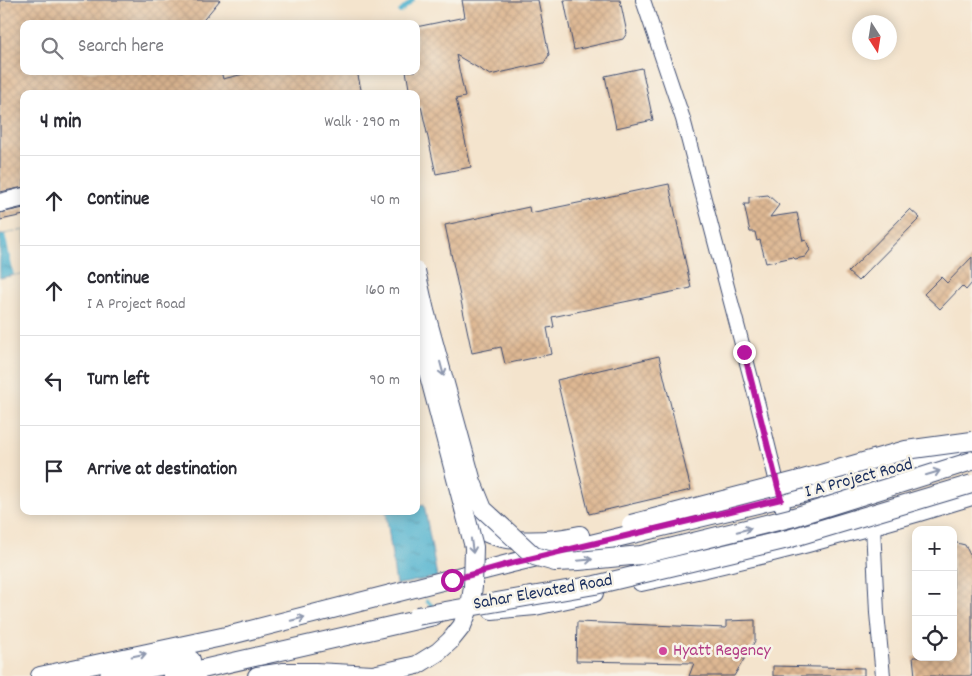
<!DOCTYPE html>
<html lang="en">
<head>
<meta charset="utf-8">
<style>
  body { margin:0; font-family:Dekko,sans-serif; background:#f7f7f7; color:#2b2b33 }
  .controls { position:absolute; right:15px; bottom:15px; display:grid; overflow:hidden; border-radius:10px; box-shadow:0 2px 12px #0003 }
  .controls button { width:45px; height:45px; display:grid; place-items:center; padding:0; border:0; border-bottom:1px solid #e1e1e2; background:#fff; color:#2b2b33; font:25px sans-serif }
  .compass { position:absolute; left:852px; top:15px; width:45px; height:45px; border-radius:50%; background:#fff; box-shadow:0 2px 12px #0003; rotate:168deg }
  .stop { position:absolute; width:15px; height:15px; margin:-11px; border:4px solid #b5179e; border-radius:50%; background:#fff }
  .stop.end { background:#b5179e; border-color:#fff; box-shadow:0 1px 5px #0008 }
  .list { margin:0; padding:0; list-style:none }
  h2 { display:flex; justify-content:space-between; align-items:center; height:65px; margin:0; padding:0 20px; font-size:21px }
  h2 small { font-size:16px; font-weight:400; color:#7c7c81 }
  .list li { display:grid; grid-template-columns:32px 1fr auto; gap:15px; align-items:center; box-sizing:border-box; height:90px; padding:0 20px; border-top:1px solid #e1e1e2 }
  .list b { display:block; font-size:19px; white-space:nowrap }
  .list p { margin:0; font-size:16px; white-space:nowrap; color:#7c7c81 }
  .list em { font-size:16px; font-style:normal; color:#7c7c81 }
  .icon { flex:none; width:28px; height:28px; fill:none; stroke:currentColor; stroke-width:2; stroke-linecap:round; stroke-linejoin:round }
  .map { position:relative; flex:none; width:972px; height:676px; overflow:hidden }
  .search { position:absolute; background:#fff; box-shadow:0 2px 12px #0003; left:20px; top:20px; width:400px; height:55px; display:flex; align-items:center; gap:12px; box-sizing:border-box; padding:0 18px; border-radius:10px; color:#7c7c81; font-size:19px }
  .panel { position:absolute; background:#fff; box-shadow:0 2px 12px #0003; left:20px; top:90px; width:400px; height:425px; border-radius:10px }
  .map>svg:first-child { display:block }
  .water { fill:url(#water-ripples); stroke:#367096 }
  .pier { fill:#f4e4cd }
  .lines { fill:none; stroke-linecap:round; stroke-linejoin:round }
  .stream { stroke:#50b2cf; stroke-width:4 }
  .building { fill:url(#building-cross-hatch) }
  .minor-casing { stroke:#3c4a6f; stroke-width:16 }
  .major-casing { stroke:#3c4a6f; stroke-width:20 }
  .minor { stroke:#fff; stroke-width:14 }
  .major { stroke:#fff; stroke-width:18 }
  .major-bridge-casing { stroke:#3c4a6f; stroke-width:20; stroke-linecap:butt }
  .major-bridge { stroke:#fff; stroke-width:18 }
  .oneway { stroke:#8d97ae }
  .route { stroke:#b5179e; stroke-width:6 }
  .hotel-dot { fill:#d1479c; stroke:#f7f3e8; stroke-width:2 }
  .labels { text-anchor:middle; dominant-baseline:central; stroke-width:5; stroke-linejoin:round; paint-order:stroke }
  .street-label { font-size:18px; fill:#1b2f5e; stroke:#f7f3e8 }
  .hotel-label { font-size:18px; fill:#b23c85; stroke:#f7f3e8; text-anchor:start }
</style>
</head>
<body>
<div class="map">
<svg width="972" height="676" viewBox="0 0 972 676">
  <defs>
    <pattern id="water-ripples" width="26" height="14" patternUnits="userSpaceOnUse" patternTransform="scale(1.25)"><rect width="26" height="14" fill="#50b2cf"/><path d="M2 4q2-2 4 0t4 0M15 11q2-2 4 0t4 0" fill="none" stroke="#4291ab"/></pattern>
    <pattern id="building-cross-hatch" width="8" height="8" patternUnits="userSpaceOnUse" patternTransform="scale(1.25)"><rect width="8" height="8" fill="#deb893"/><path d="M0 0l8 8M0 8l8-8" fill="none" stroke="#be9e81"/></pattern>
  </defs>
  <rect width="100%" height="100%" fill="#f7f3e8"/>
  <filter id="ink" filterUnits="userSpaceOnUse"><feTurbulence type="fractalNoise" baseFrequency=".02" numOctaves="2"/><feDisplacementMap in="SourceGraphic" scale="10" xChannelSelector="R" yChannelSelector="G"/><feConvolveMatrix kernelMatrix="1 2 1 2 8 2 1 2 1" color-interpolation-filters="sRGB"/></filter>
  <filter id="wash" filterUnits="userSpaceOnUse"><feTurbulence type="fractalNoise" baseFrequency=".0096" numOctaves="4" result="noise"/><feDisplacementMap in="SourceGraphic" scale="20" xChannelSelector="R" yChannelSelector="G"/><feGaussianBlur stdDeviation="1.12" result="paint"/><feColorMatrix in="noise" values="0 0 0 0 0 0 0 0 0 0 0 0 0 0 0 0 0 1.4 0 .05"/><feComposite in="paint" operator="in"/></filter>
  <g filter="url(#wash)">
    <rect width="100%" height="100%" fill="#f4e4cd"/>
    <path class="water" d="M24,230V273L0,278V235Z
      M424,504L437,577L396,585L386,512L416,511V506Z"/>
    <path class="pier" d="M24,230V273L14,275L5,234Z"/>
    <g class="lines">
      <path class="stream" d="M400,12L413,0
        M427,601L434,608"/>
    </g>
    <g id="blocks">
      <path class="building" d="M0,0H220L200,24H24V71H221L223,79L256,71H357L362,94H24V187L0,192Z
        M462,0H538L549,55L544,63L490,75L456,55L465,97L456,99L471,167L436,174L421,106L416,107V94H410L406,71H416V27L465,17Z
        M564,0H620L627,33L623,39L574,50Z
        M642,68L653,120L616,128L605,76Z
        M669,184L691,288L552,317L554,327L547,328L552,354L505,364L501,347L472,353L445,225L529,207L530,213Z
        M768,195L779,205L770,217L797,213L803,241L806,240L810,250L805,257L795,259L793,257L766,263L760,240L757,241L755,232H750L744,204H749V197Z
        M24,208V215L0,220V213Z
        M910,209L920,218L858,281L848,272Z
        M972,257V283L966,290L962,286L940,309L924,294L941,277L947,283Z
        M659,356L691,490L589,514L557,380Z
        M953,542L965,545L972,559V676H915L913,657H953Z
        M755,620V641L734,676H689L694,663L576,661L577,622L726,628V621Z
        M773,666L864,668V676H773Z"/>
    </g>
  </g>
  <g filter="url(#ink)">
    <use href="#blocks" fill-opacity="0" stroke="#3c4a6f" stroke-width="1"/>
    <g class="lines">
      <g class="minor-casing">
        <path id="minor" d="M643,0L683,119L758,405L781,499L791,547
          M873,526L877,613L883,676"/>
      </g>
      <g class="major-casing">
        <path id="major" d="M0,203L24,197
          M464,509C467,514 471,521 475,525C498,547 552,541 580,535
          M641,582C753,559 863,530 972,496
          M492,610L535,606L594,593
          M40,676L231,635L512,563L865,478L972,449
          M109,676L191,660
          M172,676L434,616
          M257,676L284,672H315"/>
      </g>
      <use href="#minor" class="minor"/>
      <use href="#major" class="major"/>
      <g class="major-bridge-casing">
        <path id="major-bridge" d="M416,271L425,311L472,482L483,509L534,556L555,562L579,561L641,555L794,517L972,461
          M631,524L796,481L906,450L972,441
          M417,616L595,585L788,539L972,484
          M315,672L373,675L417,665L438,652L450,641L462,626L470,606L473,587L474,547L423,353L424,324"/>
      </g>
      <use href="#major-bridge" class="major-bridge"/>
    </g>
    <defs><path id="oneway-shaft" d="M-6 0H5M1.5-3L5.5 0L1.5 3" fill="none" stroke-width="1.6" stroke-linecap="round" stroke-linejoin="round" transform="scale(1.25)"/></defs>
    <g class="oneway">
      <use href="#oneway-shaft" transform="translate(442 369) rotate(75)"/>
      <use href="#oneway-shaft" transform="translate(933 473) rotate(-17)"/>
      <use href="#oneway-shaft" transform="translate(744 530) rotate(-14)"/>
      <use href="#oneway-shaft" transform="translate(472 546) rotate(82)"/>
      <use href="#oneway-shaft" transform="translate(585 560) rotate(-5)"/>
      <use href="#oneway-shaft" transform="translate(298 619) rotate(-14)"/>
      <use href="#oneway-shaft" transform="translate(139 655) rotate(-12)"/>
    </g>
  </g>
  <g class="lines" filter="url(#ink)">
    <path class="route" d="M452,580L512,563L781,499L744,352"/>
  </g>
  <circle class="hotel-dot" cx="663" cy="651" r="5"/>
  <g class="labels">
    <g class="street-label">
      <text transform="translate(859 479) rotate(-15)">I A Project Road</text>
      <text transform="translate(543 593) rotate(-10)">Sahar Elevated Road</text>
    </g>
    <g class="hotel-label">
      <text x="673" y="651">Hyatt Regency</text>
    </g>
  </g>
</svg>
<div class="controls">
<button>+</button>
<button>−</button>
<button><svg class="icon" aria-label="locate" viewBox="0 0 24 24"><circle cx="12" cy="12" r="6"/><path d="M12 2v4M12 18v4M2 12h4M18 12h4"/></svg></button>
</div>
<svg class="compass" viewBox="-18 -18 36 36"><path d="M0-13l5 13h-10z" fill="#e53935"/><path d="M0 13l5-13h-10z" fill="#7c7c81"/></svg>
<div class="stop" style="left:452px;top:580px"></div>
<div class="stop end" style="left:744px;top:352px"></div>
<div class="search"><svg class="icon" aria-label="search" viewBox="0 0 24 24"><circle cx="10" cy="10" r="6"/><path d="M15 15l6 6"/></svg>Search here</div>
<section class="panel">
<h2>4 min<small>Walk · 290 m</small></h2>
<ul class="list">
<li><svg class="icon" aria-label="ahead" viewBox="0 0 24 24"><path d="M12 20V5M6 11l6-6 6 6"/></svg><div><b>Continue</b></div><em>40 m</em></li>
<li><svg class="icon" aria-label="ahead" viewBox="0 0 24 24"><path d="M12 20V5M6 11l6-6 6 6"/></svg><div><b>Continue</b><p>I A Project Road</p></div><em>160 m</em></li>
<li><svg class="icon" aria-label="left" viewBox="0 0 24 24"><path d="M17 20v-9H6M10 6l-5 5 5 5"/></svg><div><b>Turn left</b></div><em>90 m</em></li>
<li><svg class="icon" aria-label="arrive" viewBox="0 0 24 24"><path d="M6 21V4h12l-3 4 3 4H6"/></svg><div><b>Arrive at destination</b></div></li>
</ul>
</section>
</div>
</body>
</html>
